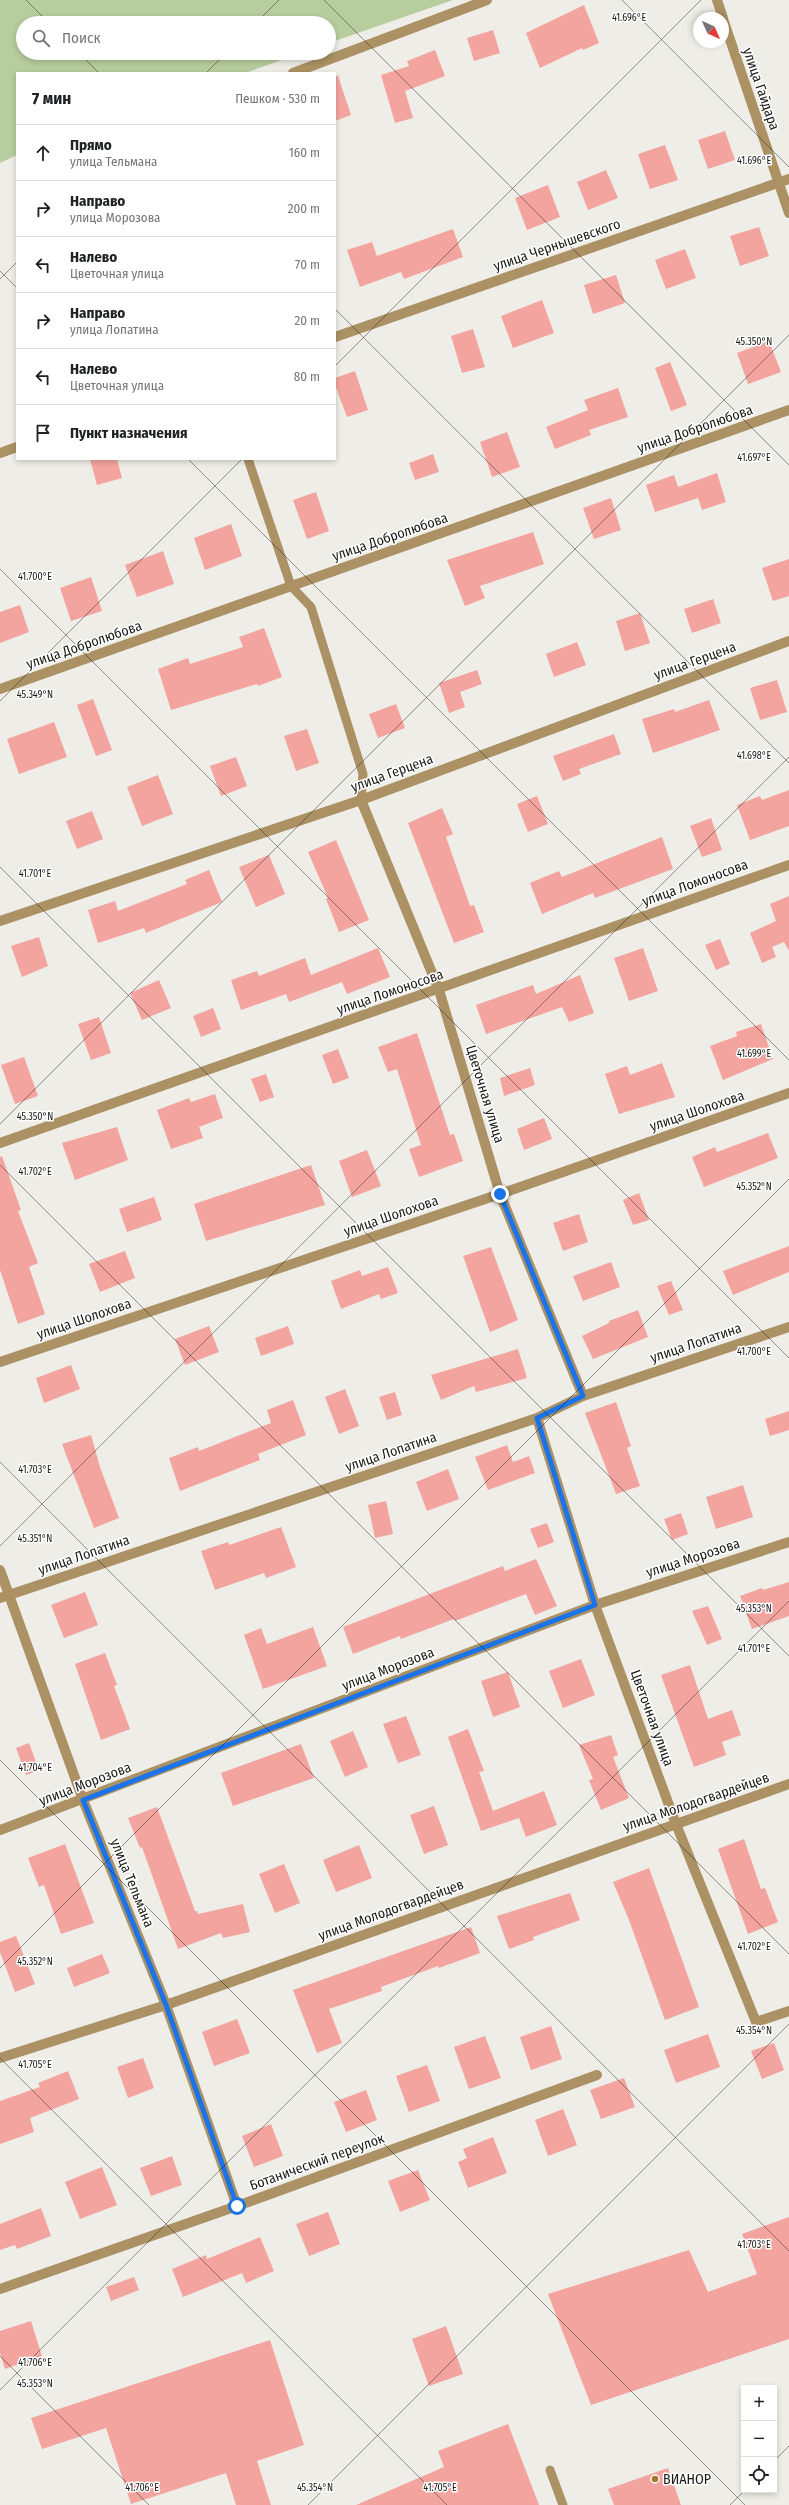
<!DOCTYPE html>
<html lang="ru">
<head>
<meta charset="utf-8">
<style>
  body { margin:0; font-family:"Fira Sans Condensed",sans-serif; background:#f2f2f2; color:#202124 }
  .controls { position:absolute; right:12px; bottom:12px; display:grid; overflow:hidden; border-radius:0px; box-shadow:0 2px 6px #0003 }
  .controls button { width:36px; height:36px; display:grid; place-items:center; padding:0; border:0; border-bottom:1px solid #e0e0e0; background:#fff; color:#202124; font:20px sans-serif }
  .compass { position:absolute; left:693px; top:12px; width:36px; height:36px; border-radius:50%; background:#fff; box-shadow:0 2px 6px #0003; rotate:135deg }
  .stop { position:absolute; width:12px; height:12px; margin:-9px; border:3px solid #1a73e8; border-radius:50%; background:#fff }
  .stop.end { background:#1a73e8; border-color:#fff; box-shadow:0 1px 4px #0008 }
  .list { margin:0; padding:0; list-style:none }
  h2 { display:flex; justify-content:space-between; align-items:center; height:52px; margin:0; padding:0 16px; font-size:17px }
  h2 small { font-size:13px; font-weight:400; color:#757577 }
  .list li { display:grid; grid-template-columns:26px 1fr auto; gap:12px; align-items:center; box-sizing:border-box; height:56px; padding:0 16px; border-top:1px solid #e0e0e0 }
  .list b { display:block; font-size:15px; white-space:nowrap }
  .list p { margin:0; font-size:13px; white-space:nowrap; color:#757577 }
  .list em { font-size:13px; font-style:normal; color:#757577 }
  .icon { flex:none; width:22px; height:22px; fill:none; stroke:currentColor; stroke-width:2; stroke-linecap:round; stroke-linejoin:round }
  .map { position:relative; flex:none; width:789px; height:2505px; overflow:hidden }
  .search { position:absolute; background:#fff; box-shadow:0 2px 6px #0003; left:16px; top:16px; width:320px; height:44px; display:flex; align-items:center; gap:10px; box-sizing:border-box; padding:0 14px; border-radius:22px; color:#757577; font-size:15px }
  .panel { position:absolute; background:#fff; box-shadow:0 2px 6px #0003; left:16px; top:72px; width:320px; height:388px; border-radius:0px }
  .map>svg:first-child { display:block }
  .green { fill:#b8cd9d }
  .building { fill:#f4a49f }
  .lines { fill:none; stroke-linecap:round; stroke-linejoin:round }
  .service { stroke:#ab9163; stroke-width:9 }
  .minor { stroke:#ab9163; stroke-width:10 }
  .route { stroke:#1a73e8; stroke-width:5 }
  .ticks { fill:none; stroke:#1a1a18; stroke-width:1; stroke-opacity:0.45 }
  .poi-dot { fill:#a5752a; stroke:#fff; stroke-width:1.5 }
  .labels { text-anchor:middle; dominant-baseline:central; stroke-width:3; stroke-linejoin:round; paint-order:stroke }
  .street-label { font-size:14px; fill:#1a1a18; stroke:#fff }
  .poi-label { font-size:14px; fill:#1a1a18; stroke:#fff; text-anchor:start }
  .ticks-label { font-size:10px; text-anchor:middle; fill:#1a1a18; stroke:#fff; stroke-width:3; stroke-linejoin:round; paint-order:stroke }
</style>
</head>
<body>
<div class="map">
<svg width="789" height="2505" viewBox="0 0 789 2505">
  <rect width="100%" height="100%" fill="#eeede7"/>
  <path class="green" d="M0,0H453L329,43V23H23V53H302L245,73H17V155L0,163Z"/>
  <path class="building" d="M584,5L599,43L583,50L582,48L540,68L526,33Z
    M493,30L500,53L474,61L467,38Z
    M435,50L445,76L405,91L413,118L395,123L381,75L409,66L407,61Z
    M335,76H338L351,115L335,121Z
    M725,131L735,160L708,169L698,140Z
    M665,145L678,180L650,189L638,154Z
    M606,170L618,198L588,210L577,182Z
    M548,185L560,217L527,230L515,198Z
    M759,227L769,256L740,266L730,236Z
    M453,229L463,257L404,279L401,272L360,287L347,250L372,242L377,256Z
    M685,249L696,278L666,289L655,260Z
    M616,275L625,303L593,314L584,285Z
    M542,300L554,333L513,348L501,316Z
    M473,329L485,367L462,373L451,336Z
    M769,341L781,372L748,384L737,353Z
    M670,362L687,405L671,411L655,368Z
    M355,371L368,410L347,417L335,385V378Z
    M618,388L628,417L589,430L591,435L555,449L546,427L588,410L584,400Z
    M507,432L520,467L492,477L480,442Z
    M433,454L439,472L415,480L409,463Z
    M90,459H117L122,478L97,485Z
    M717,473L726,502L702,510L698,498L655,512L646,485L674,475L678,487Z
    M316,492L329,531L307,539L293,500Z
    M611,498L621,530L594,539L583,508Z
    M231,524L242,556L205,570L194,538Z
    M533,532L544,564L480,586L485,598L465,606L447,560Z
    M163,551L174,584L137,597L125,565Z
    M789,559V596L773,601L762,568Z
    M91,577L102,611L71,621L60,588Z
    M713,599L721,623L692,633L684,609Z
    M20,605L29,632L0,643V612Z
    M640,613L650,643L625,651L616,621Z
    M264,628L282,677L258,686L257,684L171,710L158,669L188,658L190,664L243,647L239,637Z
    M577,642L586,665L554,677L546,654Z
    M477,670L482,684L460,692L465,707L449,713L439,683Z
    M777,680L787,712L760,720L750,688Z
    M93,699L112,750L96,756L77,705Z
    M709,700L720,730L653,753L642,719L674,709L675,712Z
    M396,704L405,728L378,738L369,714Z
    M54,722L67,757L19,774L7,739Z
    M307,729L319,763L296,771L284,736Z
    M614,734L621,754L579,769L581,774L563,781L553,756Z
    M236,757L247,786L221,796L210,766Z
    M158,775L173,814L142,826L127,787Z
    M789,790V826L750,840L737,805L760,796L762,800Z
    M537,796L548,824L528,832L517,804Z
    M442,808L453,834L446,837L470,906L474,905L484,932L454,943L408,823Z
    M92,811L103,839L77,849L66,821Z
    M711,818L722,850L702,857L690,826Z
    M662,837L673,869L595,898L593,893L542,914L530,883L559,871L562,877Z
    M336,840L369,920L339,932L326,899L328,898L308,852Z
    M269,855L285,894L256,907L239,867Z
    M209,870L222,902L146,933L144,928L98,943L88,910L115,901L118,911L187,884L185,880Z
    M789,896V951L784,942L772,947L776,957L762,963L750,933L776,921L770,904Z
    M39,937L48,966L22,977L11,946Z
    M720,939L730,964L716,970L705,945Z
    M378,948L390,977L347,994L342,982L289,1002L286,994L241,1010L231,980L257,971L259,976L305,958L311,975Z
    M643,948L658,991L629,1001L614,958Z
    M580,975L594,1013L569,1022L562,1007L486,1034L476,1005L533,985L536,994Z
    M159,980L171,1008L142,1020L130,993Z
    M213,1008L221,1029L201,1037L193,1016Z
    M99,1017L111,1053L91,1060L78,1024Z
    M761,1024L773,1059L723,1080L710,1046L737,1036L736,1032Z
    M417,1033L450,1135L454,1134L463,1161L419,1177L409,1149L421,1145L397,1069L388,1072L378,1047Z
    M338,1049L349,1078L333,1084L322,1055Z
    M24,1057L38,1096L15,1104L1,1065Z
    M662,1063L675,1097L619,1114L605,1074L627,1066L630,1075Z
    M530,1068L535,1085L504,1096L500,1078Z
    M266,1074L274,1097L260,1102L251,1079Z
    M215,1094L223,1118L199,1127L203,1138L171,1149L157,1110L189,1098L191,1102Z
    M544,1118L552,1139L524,1150L517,1129Z
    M117,1127L128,1160L75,1180L62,1143Z
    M768,1133L778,1158L704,1187L692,1157L715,1147L717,1152Z
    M367,1150L381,1186L352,1197L339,1161Z
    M2,1156L21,1210L18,1211L38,1263L29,1267L45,1314L18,1324L0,1270V1157Z
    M311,1165L325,1205L206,1241L194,1204Z
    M639,1193L649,1220L633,1225L623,1200Z
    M154,1197L162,1220L127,1232L119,1209Z
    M579,1214L588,1242L563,1251L553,1223Z
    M789,1246V1272L733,1295L723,1271Z
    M491,1247L518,1320L490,1332L463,1256Z
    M125,1251L135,1278L100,1292L89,1264Z
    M611,1262L620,1287L583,1301L573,1276Z
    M388,1267L398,1293L381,1299L379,1294L341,1309L331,1281L360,1270L362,1276Z
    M671,1281L683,1310L669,1315L657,1286Z
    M638,1310L648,1337L593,1359L582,1336L609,1323V1321Z
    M209,1326L219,1352L185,1365L175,1339Z
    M288,1326L294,1344L261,1356L255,1338Z
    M518,1349L527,1378L476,1392L474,1386L441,1400L431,1375Z
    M71,1365L80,1389L44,1403L36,1378Z
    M345,1389L359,1426L339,1434L325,1397Z
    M395,1392L402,1415L387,1420L379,1397Z
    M293,1400L306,1435L258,1454L260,1460L180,1491L169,1458L198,1447L199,1451L271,1423L267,1410Z
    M616,1402L631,1446L627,1448L640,1486L616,1494L585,1413Z
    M789,1411V1430L770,1436L765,1419Z
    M91,1435L100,1467L119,1518L94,1528L62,1444Z
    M507,1445L513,1462L529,1456L535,1473L488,1490L475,1457Z
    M448,1469L459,1499L427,1511L416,1482Z
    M743,1485L753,1517L716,1529L706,1497Z
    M386,1501L393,1534L375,1538L368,1505Z
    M681,1513L688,1534L672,1540L664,1519Z
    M547,1523L554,1542L538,1548L530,1529Z
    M281,1527L296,1567L266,1578L264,1573L215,1590L201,1551L228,1542L229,1545Z
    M536,1559L557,1606L535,1615L526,1594L455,1621L454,1619L401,1639L400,1636L353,1654L343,1627L503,1566L505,1571Z
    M789,1582V1616L752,1629L740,1596L762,1588L763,1590Z
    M85,1592L98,1625L64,1638L51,1605Z
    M708,1606L722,1639L707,1645L692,1611Z
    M313,1627L327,1666L263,1689L244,1635L261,1628L267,1644Z
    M105,1653L117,1685L114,1686L130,1729L101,1740L75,1664Z
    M581,1659L595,1695L563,1708L549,1671Z
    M690,1665L708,1719L732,1710L741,1735L722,1742L726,1755L694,1767L661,1675Z
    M508,1672L520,1707L493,1717L481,1681Z
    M406,1716L421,1755L398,1763L383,1724Z
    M468,1729L484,1771L479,1772L493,1811L544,1791L557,1825L526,1837L519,1818L481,1831L448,1737Z
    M353,1731L368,1767L345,1777L330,1741Z
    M611,1735L618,1755L613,1757L629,1798L601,1810L589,1780L593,1779L579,1745Z
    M29,1743L39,1770L26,1775L16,1748Z
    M301,1744L314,1778L233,1806L221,1773Z
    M434,1806L448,1845L424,1854L410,1815Z
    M157,1807L195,1911H197L198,1914L243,1904L250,1932L223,1938L221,1933L178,1949L142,1847L140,1848L128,1818Z
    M744,1839L761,1889L765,1888L778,1922L748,1934L718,1849Z
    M65,1844L94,1923L61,1934L44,1885L39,1887L28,1858Z
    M359,1845L372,1878L336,1892L323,1860Z
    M284,1864L300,1903L275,1913L259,1874Z
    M649,1868L699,2007L665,2020L629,1920L613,1882Z
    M570,1893L580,1920L533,1937L534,1940L509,1949L497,1916Z
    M471,1927L480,1953L439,1968L438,1966L381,1987L382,1991L329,2009L342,2043L317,2053L293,1990Z
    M16,1936L35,1984L15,1992L0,1952V1942Z
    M102,1954L110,1973L74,1987L67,1968Z
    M237,2019L250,2053L214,2066L202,2032Z
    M551,2026L562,2059L531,2070L520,2037Z
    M708,2034L720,2067L676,2083L664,2050Z
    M485,2036L501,2078L469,2089L454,2047Z
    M774,2043L784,2070L762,2079L751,2051Z
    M143,2058L154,2088L128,2098L117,2067Z
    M427,2065L440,2101L409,2112L396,2076Z
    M68,2071L79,2099L30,2118L34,2132L0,2144V2101L40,2087L38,2083Z
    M624,2078L635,2107L601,2119L590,2090Z
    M366,2090L377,2120L346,2132L334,2102Z
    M563,2109L577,2145L548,2156L535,2120Z
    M271,2124L283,2156L254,2167L242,2136Z
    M493,2137L507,2173L468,2188L458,2162L467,2158L463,2149Z
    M172,2156L182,2185L151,2196L140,2168Z
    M102,2167L117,2205L80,2219L65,2182Z
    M418,2170L430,2200L400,2212L388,2181Z
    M41,2208L51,2236L17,2249L15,2245L0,2250V2224Z
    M328,2212L340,2244L309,2256L296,2224Z
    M789,2217V2339L591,2405L548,2294L689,2250L708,2292L757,2274L742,2234Z
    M260,2237L274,2271L246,2283L242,2273L183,2297L172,2269L206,2255L207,2259Z
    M134,2277L139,2290L111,2301L106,2287Z
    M31,2321L42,2356L5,2369L0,2353V2331Z
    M446,2326L463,2374L429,2386L412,2339Z
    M270,2340L304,2445L257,2461L271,2505H236L226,2473L131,2504L106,2428L42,2449L31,2418Z
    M508,2424L539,2505H356L444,2467L438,2451Z
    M668,2468L681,2505H614L608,2489Z"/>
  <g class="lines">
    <path class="service" d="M248,459L291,586L311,607L363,774L361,800
      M550,2470L563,2505"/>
    <path class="minor" d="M717,0L723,18
      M723,19L789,213
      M293,73L487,0
      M335,337L789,179
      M0,453L17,447
      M0,689L789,410
      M361,800L439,990L500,1194L583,1396
      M0,921L361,800L789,641
      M0,1143L789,865
      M0,1362L500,1194L789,1093
      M537,1418L595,1605L676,1824L756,2022L789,2011
      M0,1570L83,1800L166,2005L237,2206
      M0,1598L537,1418L583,1396L789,1327
      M0,1830L595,1605L789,1542
      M0,2058L166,2005L789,1784
      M0,2289L237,2206L597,2075"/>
  </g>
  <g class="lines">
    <path class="route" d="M237,2206L166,2005L83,1800L595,1605L537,1418L583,1396L500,1194"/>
  </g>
  <path class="ticks" d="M26,0L49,23M324,0L789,465M622,0L789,167M256,23L279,0M79,53L99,73M206,73L226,53M0,271L17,288M0,279L17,262M335,309L789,763M335,366L701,0M188,459L789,1060M0,569L789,1358M0,701L242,459M0,867L789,1656M0,1124L789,335M0,1165L789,1954M0,1462L789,2251M0,1546L789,757M0,1760L745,2505M0,1968L789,1179M0,2058L447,2505M0,2356L149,2505M0,2390L789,1601M774,2461L789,2446M308,2505L789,2024M730,2505L745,2490"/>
  <circle class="poi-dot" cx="655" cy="2479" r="4"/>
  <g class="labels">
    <g class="street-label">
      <text transform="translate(761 89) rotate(71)">улица Гайдара</text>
      <text transform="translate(557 245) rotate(-19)">улица Чернышевского</text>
      <text transform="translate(695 429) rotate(-19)">улица Добролюбова</text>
      <text transform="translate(390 537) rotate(-19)">улица Добролюбова</text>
      <text transform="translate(84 645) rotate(-19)">улица Добролюбова</text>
      <text transform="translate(695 661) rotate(-20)">улица Герцена</text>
      <text transform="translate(392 773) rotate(-20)">улица Герцена</text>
      <text transform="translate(695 883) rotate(-20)">улица Ломоносова</text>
      <text transform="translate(390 992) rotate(-19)">улица Ломоносова</text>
      <text transform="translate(485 1094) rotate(73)">Цветочная улица</text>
      <text transform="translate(697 1111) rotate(-19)">улица Шолохова</text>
      <text transform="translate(391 1216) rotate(-19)">улица Шолохова</text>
      <text transform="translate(84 1319) rotate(-19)">улица Шолохова</text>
      <text transform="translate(696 1343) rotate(-19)">улица Лопатина</text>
      <text transform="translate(391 1452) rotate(-19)">улица Лопатина</text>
      <text transform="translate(84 1555) rotate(-19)">улица Лопатина</text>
      <text transform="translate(693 1558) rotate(-18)">улица Морозова</text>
      <text transform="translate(388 1669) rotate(-21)">улица Морозова</text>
      <text transform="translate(652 1718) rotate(70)">Цветочная улица</text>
      <text transform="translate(85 1784) rotate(-21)">улица Морозова</text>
      <text transform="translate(696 1802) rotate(-19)">улица Молодогвардейцев</text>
      <text transform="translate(132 1883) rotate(68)">улица Тельмана</text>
      <text transform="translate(391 1910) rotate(-20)">улица Молодогвардейцев</text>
      <text transform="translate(317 2162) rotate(-20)">Ботанический переулок</text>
    </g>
    <g class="poi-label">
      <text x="663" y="2479">ВИАНОР</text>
    </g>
  </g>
  <g class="ticks-label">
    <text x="629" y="21">41.696°E</text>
    <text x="754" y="164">41.696°E</text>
    <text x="754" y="345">45.350°N</text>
    <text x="754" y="461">41.697°E</text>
    <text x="35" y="580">41.700°E</text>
    <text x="35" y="698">45.349°N</text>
    <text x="754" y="759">41.698°E</text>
    <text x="35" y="877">41.701°E</text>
    <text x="754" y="1057">41.699°E</text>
    <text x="35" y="1120">45.350°N</text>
    <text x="35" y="1175">41.702°E</text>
    <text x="754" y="1190">45.352°N</text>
    <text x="754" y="1355">41.700°E</text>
    <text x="35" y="1473">41.703°E</text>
    <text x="35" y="1542">45.351°N</text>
    <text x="754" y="1612">45.353°N</text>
    <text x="754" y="1652">41.701°E</text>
    <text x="35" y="1771">41.704°E</text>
    <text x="754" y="1950">41.702°E</text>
    <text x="35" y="1965">45.352°N</text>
    <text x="754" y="2034">45.354°N</text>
    <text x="35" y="2068">41.705°E</text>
    <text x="754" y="2248">41.703°E</text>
    <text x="35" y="2366">41.706°E</text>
    <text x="35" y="2387">45.353°N</text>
    <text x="142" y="2491">41.706°E</text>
    <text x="315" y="2491">45.354°N</text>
    <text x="440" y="2491">41.705°E</text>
  </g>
</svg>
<div class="controls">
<button>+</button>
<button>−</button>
<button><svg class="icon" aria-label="locate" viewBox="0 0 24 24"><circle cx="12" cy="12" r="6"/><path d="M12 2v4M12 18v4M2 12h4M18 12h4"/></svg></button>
</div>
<svg class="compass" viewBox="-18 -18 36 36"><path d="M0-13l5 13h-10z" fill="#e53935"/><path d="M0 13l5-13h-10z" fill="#757577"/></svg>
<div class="stop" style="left:237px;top:2206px"></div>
<div class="stop end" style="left:500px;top:1194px"></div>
<div class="search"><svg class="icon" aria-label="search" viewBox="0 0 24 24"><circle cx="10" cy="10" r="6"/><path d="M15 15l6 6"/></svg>Поиск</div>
<section class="panel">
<h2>7 мин<small>Пешком · 530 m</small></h2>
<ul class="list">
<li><svg class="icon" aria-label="ahead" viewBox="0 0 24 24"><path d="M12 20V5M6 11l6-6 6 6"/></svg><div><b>Прямо</b><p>улица Тельмана</p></div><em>160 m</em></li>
<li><svg class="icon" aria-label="right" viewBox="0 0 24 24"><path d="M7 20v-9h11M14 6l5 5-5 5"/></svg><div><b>Направо</b><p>улица Морозова</p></div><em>200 m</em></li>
<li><svg class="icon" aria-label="left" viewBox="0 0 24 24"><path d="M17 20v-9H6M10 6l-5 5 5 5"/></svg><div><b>Налево</b><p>Цветочная улица</p></div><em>70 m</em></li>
<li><svg class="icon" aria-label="right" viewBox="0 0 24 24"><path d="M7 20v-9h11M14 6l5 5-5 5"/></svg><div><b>Направо</b><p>улица Лопатина</p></div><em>20 m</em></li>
<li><svg class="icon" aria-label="left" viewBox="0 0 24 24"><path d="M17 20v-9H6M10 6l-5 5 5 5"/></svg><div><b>Налево</b><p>Цветочная улица</p></div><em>80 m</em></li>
<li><svg class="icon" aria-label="arrive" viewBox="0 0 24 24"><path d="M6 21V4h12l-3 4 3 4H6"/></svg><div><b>Пункт назначения</b></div></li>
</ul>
</section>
</div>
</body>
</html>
